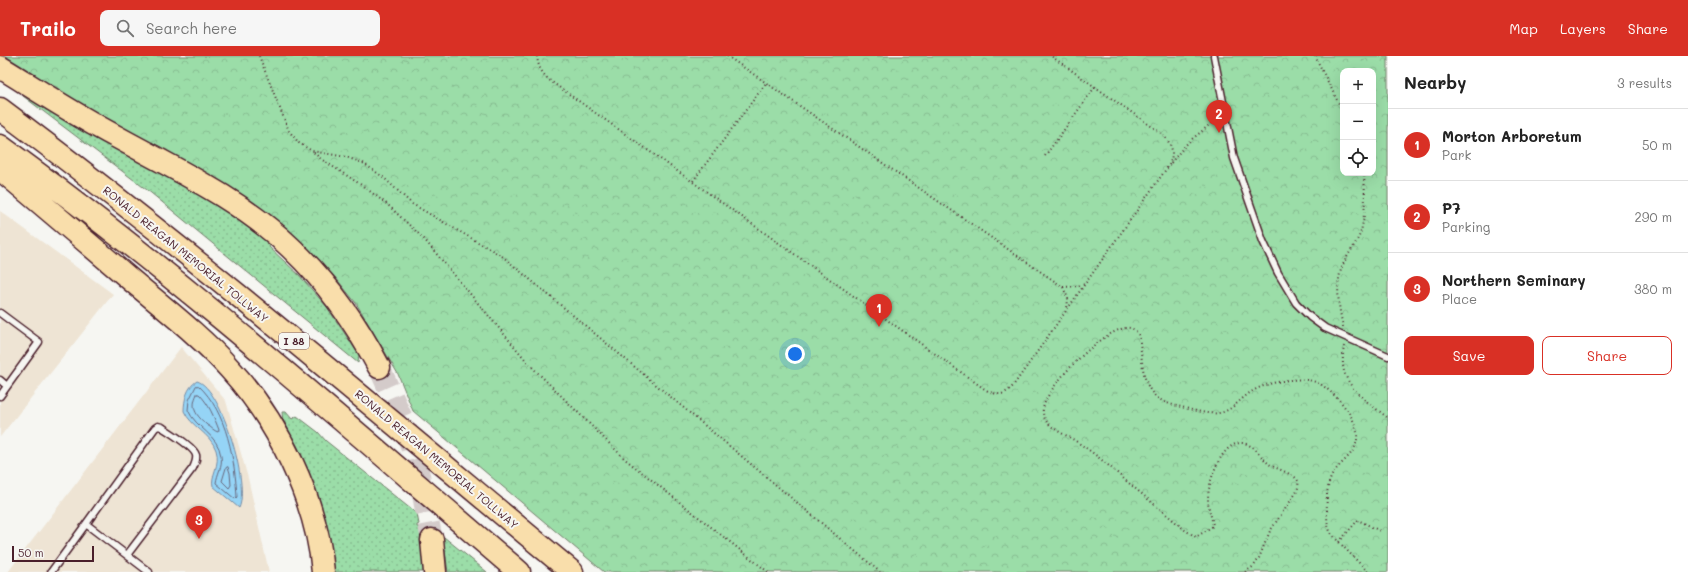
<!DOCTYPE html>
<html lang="en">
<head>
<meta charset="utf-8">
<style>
  body { margin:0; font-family:Mali,sans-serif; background:#f6f6f6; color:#222 }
  .controls { position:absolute; right:12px; top:12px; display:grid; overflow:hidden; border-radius:8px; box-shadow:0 4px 16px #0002 }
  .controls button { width:36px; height:36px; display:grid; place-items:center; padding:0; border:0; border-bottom:1px solid #e0e0e0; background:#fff; color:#222; font:20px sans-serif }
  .scale { position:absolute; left:12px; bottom:10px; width:82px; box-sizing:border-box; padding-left:4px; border:2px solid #4a1f2b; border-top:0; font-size:11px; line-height:14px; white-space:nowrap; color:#4a1f2b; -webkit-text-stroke:3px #f6f6f2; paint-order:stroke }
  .you { position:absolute; left:795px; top:298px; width:14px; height:14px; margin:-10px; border:3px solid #fff; border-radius:50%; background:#1a73e8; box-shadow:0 0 0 6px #1a73e833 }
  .badge { display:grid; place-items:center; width:26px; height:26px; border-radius:50%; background:#d93025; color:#fff; font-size:13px; font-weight:700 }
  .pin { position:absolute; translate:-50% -33px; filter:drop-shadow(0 1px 2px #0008) }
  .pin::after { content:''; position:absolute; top:21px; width:14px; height:12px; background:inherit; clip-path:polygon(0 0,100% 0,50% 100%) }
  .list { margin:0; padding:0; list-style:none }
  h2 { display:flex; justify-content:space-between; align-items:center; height:52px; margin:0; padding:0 16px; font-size:17px }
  h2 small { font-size:13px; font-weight:400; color:#767676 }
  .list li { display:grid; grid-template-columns:26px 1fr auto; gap:12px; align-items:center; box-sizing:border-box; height:72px; padding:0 16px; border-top:1px solid #e0e0e0 }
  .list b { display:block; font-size:15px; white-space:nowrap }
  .list p { margin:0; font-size:13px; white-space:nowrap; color:#767676 }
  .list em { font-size:13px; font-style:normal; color:#767676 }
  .actions { display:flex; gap:8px; padding:12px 16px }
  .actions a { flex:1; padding:9px 0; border:1px solid #d93025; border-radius:8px; text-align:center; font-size:14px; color:#d93025 }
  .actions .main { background:#d93025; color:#fff }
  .icon { flex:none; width:22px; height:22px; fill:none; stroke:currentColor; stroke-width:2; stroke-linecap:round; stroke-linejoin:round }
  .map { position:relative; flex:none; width:1388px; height:516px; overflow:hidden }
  header { display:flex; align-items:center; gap:24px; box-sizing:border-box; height:56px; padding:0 20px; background:#d93025; color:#fff }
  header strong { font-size:19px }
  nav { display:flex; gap:22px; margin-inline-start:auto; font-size:14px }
  .search { width:280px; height:36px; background:#f6f6f6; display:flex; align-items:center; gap:10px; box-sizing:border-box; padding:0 14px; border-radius:8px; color:#767676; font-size:15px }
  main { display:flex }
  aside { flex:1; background:#fff }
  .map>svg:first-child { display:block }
  .built { fill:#eee4d4 }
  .grass { fill:url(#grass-dots); stroke:#727e6a }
  .park { fill:url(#park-crowns); stroke:#727e6a; fill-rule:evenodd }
  .water { fill:#95d4f6; stroke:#778ca5 }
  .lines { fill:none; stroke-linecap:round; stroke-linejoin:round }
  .shore { stroke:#68677c; stroke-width:1 }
  .highway-tunnel { stroke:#d4cbca; stroke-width:22; stroke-dasharray:22 11; stroke-linecap:butt }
  .lane-casing { stroke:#4a1f2b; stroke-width:9 }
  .highway-casing { stroke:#4a1f2b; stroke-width:25 }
  .path { stroke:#4a1f2b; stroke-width:2; stroke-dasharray:1 3; stroke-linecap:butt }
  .lane { stroke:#f6f6f2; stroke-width:6 }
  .highway { stroke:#f9deab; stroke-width:22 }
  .labels { text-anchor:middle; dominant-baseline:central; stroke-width:4; stroke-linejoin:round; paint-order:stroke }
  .shield { fill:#f6f6f2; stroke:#7e6067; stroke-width:1 }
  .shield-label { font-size:10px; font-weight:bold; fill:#4a1f2b }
  .street-label { font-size:11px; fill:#4a1f2b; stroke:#f6f6f2 }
</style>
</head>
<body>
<header>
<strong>Trailo</strong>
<div class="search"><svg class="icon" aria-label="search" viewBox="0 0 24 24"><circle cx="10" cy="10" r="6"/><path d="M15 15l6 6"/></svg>Search here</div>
<nav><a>Map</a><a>Layers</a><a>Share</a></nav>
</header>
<main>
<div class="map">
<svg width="1388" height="516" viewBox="0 0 1388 516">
  <defs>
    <pattern id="grass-dots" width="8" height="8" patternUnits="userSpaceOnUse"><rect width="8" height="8" fill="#9bdda8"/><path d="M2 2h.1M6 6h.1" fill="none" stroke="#87bd91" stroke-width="1.8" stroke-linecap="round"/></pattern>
    <pattern id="park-crowns" width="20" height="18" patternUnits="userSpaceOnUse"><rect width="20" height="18" fill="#9bdda8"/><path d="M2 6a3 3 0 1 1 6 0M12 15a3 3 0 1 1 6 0" fill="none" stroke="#87bd91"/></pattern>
  </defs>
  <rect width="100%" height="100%" fill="#f6f6f2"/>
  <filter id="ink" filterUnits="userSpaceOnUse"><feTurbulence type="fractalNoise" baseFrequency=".025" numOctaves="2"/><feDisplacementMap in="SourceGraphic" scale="8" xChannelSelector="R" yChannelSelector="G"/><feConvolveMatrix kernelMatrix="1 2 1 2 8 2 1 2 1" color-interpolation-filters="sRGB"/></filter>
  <g filter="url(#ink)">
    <path class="built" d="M0,155L113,238L0,381Z
      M181,291L226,345L248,422L269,516H8Z"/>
    <path class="grass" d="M24,38L143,107L232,153L273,190L270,189L269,191L299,219L327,251L359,299L358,307L151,137L23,40Z
      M282,356H286L292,363L297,360L318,376L326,385L417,458L419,468L417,469V471H420L425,516H328L283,366Z
      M443,481H444L487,516H448Z"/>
    <path class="park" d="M0,0H1388V516H604L413,355L398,318L356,247L335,221L306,191L286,173L0,3ZM1343,15H1373V117H1343Z"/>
    <path class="water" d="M197,325C222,332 250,430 239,452L213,430C210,420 221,409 216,394C210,377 191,371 184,355C184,344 187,331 197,325Z"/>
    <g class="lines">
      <path class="shore" d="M199,330C227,356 235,405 237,441L235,443L216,427C217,418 223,410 221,400C218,378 196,373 188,354L189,344L196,330Z
        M197,338H199C209,348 214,361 219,374L218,376C214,375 211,371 207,369C196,359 190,352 197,338Z
        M228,411L230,417L231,429L229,432L222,425L226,412Z"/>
      <path class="highway-tunnel" d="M379,311L405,369L419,419L432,484"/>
      <g class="lane-casing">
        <path id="lane" d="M1214,0L1234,102L1263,185L1278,217L1296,247L1310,261L1325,272L1388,300
          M0,257L39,286L0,340
          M0,324L7,330
          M86,468L155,372L158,370L162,371C169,376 194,391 196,399C197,404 195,408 193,412L127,499
          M51,516L86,468L149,516"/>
      </g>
      <g class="highway-casing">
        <path id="highway" d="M0,11C39,35 77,60 117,81C177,114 241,144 291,192C327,226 356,267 379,311
          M0,53C197,200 383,359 572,516
          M0,90C181,221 349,371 519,516
          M0,113C42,148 83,183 124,218C160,249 199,278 230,313C278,365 317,445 323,516
          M432,484L435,516"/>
      </g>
      <path class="path" d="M259,0L289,75L299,87L312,95
        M537,0C538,11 542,17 549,24L986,334C999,340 1003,340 1013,330L1169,109C1175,95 1172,88 1161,77L1051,0
        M727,0L1063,231L1068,243L1067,253
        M1315,0L1343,56
        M1045,100L1095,31
        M1171,107C1178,98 1184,90 1192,83C1202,75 1211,69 1218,58
        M693,125L766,27
        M1063,231L1078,230L1085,227
        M1343,271C1339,252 1335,230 1342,211C1347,198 1357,188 1361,175C1366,156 1365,137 1364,117
        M1344,290C1343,297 1342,307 1344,315C1350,336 1372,349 1388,362
        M1339,486L1358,464L1380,475
        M768,516L625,403L530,309L424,183L388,149L363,130L321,103L312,95L346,101L363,107L383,121L412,148L502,200L880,516
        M1245,516L1254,510L1259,502L1270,475L1296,437C1298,433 1299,429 1298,425C1295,418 1276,413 1269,408C1262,402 1253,388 1243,387C1221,385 1208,426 1208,443C1208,453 1212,461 1213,470L1196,481L1185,474C1165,457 1144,440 1124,423C1107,408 1093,396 1074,384C1063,377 1045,371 1043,357C1039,335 1109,267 1130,272C1135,273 1137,276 1139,280C1142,296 1141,315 1148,330C1154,343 1165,347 1177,350C1190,353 1206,359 1219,357C1232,355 1240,343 1251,336C1266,326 1302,319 1318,327C1326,331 1333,338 1339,344C1351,358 1365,378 1352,396C1347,403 1339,409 1334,416C1327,426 1326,442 1327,454C1327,464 1327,472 1333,480L1368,516"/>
      <use href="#lane" class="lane"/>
      <use href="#highway" class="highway"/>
    </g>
  </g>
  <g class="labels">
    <rect class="shield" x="279" y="277" width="30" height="16" rx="3"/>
    <g class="shield-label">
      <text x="294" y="285">I 88</text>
    </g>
    <g class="street-label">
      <text transform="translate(186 198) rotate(39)">RONALD REAGAN MEMORIAL TOLLWAY</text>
      <text transform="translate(437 403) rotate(40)">RONALD REAGAN MEMORIAL TOLLWAY</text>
    </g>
  </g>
</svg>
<div class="controls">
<button>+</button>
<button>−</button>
<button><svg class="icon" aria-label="locate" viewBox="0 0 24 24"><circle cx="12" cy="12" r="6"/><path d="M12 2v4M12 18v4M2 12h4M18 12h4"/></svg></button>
</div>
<div class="scale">50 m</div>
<div class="you"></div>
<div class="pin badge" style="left:879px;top:271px">1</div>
<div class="pin badge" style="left:1219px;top:77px">2</div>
<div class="pin badge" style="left:199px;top:483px">3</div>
</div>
<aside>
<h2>Nearby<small>3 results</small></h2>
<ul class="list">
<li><span class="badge">1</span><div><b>Morton Arboretum</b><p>Park</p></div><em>50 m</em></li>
<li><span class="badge">2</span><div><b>P7</b><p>Parking</p></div><em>290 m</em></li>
<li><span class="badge">3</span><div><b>Northern Seminary</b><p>Place</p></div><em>380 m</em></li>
</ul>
<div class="actions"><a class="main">Save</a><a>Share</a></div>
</aside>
</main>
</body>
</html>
